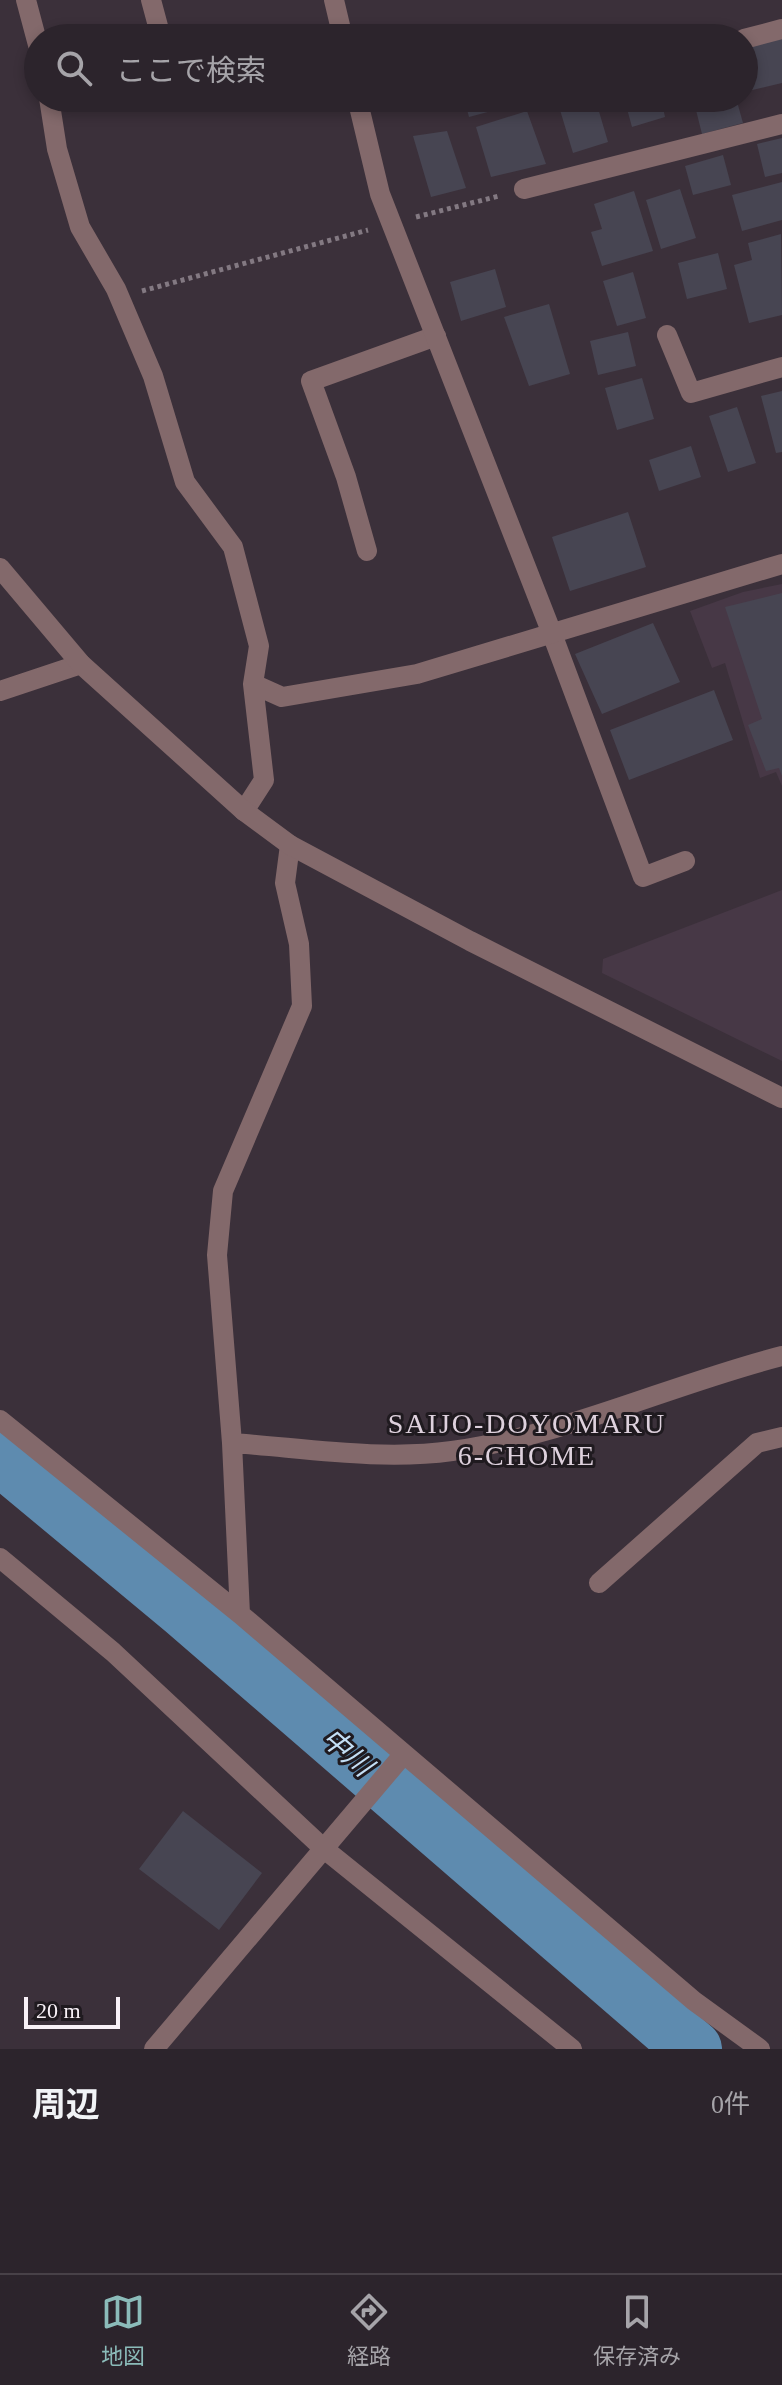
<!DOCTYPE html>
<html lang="ja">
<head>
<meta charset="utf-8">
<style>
  body { margin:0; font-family:"Times New Roman","Noto Sans JP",serif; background:#383038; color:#f1f3f6 }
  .scale { position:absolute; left:24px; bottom:20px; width:96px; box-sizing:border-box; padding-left:8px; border:4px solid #f8f1f7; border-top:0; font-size:22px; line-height:28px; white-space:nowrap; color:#f8f1f7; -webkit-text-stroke:6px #1f1a1f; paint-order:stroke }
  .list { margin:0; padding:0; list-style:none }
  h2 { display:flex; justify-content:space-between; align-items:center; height:104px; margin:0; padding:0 32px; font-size:34px }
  h2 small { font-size:26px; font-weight:400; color:#a6a4a9 }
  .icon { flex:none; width:44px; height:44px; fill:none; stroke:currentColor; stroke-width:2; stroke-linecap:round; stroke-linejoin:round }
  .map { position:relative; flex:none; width:782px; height:2049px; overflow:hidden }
  .search { position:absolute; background:#2c242c; box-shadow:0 4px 12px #0003; left:24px; right:24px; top:24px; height:88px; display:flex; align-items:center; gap:20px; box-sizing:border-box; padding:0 28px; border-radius:44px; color:#a6a4a9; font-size:30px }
  .sheet { height:224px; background:#2c242c }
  nav { display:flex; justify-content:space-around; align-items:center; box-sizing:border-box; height:112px; border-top:2px solid #484148; background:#2c242c; font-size:22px; color:#a6a4a9 }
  nav a { display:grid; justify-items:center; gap:4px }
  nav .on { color:#8bbbb9 }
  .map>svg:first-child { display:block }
  .built { fill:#473846 }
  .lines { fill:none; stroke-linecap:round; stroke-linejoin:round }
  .river { stroke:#5e8baf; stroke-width:58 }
  .building { fill:#474552 }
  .path { stroke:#837982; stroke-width:5; stroke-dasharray:4 4; stroke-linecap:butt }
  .service { stroke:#83696b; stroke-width:20 }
  .minor { stroke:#83696b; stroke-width:20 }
  .tertiary { stroke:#83696b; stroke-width:20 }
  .labels { text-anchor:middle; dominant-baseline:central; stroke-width:6; stroke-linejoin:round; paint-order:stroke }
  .neighbourhood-label { font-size:28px; letter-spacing:2px; fill:#ded1dd; stroke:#1f1a1f }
  .water-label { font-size:28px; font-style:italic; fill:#c4dff5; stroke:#1f1a1f }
</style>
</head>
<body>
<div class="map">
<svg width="782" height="2049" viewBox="0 0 782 2049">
  <rect width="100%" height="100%" fill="#3b303a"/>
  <path class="built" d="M782,584V786L776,772L760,778L725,663L712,668L690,611L743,592Z
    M782,890V1061L602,973L603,959Z"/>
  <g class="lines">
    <path class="river" d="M0,1456L184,1609L693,2049"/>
  </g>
  <path class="building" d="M782,38V83L744,92V47Z
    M464,98H516L517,104L469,117Z
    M566,98H595L608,142L573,153L557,100Z
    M624,98H661L665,117L632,127Z
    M693,98H736L743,123L702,134Z
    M527,111L546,164L491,177L476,127Z
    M447,131L466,188L431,197L413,136Z
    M782,138V173L765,177L757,144Z
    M723,155L731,185L693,195L685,166Z
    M782,182V220L742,231L732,195Z
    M680,189L696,238L661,249L646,200Z
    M634,191L653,251L602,266L591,232L602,229L594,204Z
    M781,234L782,315L749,323L734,265L752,260L748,243Z
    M718,253L727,289L687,299L678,263Z
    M495,269L506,307L461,321L450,282Z
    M633,272L646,318L617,326L603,281Z
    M549,304L570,374L529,386L504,317Z
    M628,332L636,366L598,375L590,341Z
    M642,378L654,419L617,430L605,388Z
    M782,391V452L776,453L761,396Z
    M737,407L756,463L728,472L709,416Z
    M691,446L701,477L659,491L649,460Z
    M628,512L646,567L570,591L552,537Z
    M782,593V776L779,768L766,771L748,725L762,719L725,607Z
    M653,623L680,682L602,714L575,654Z
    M714,690L733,740L629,780L610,730Z
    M183,1811L262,1873L219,1930L139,1869Z"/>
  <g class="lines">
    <path class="path" d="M416,217L499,196
      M142,291L368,230"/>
    <path class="service" d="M151,0L158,26
      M744,39L782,29
      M367,551L346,477L311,381L436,336
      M551,631L643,877L685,861"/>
    <path class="minor" d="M26,0L38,45
      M334,0L343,38
      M49,98L57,149L80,227L116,289L153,376L185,482L233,547L259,646L253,684
      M357,98L380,194L551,631
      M524,189L782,124
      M667,335L691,393L782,367
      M0,691L81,664
      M244,811L264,780L253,684L282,697L417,674L782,564
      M0,1420L240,1614L694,2001L760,2049
      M232,1443C304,1448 381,1461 452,1451C566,1435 672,1384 782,1356
      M0,1558L113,1652L323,1848L572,2049
      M599,1583L757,1443L782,1437
      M240,1614L232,1443L217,1255L223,1191L302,1006L299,944L285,883L290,845
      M154,2049L403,1755"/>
    <path class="tertiary" d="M0,568L81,664L244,811L290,845L470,941L782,1098"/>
  </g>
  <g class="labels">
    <g class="neighbourhood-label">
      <text x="527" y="1423">SAIJO-DOYOMARU<tspan x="527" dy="32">6-CHOME</tspan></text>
    </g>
    <g class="water-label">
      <text transform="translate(347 1752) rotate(41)">中川</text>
    </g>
  </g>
</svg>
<div class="scale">20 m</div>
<div class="search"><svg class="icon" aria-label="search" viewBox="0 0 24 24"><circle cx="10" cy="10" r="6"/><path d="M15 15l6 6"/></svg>ここで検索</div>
</div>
<section class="sheet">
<h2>周辺<small>0件</small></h2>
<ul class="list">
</ul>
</section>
<nav>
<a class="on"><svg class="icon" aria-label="map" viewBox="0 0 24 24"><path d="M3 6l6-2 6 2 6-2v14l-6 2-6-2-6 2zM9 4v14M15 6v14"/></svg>地図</a>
<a><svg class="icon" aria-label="directions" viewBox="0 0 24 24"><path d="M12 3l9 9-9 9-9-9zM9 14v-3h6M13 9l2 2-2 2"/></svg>経路</a>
<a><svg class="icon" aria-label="saved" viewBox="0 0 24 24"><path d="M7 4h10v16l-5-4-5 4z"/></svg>保存済み</a>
</nav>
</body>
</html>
